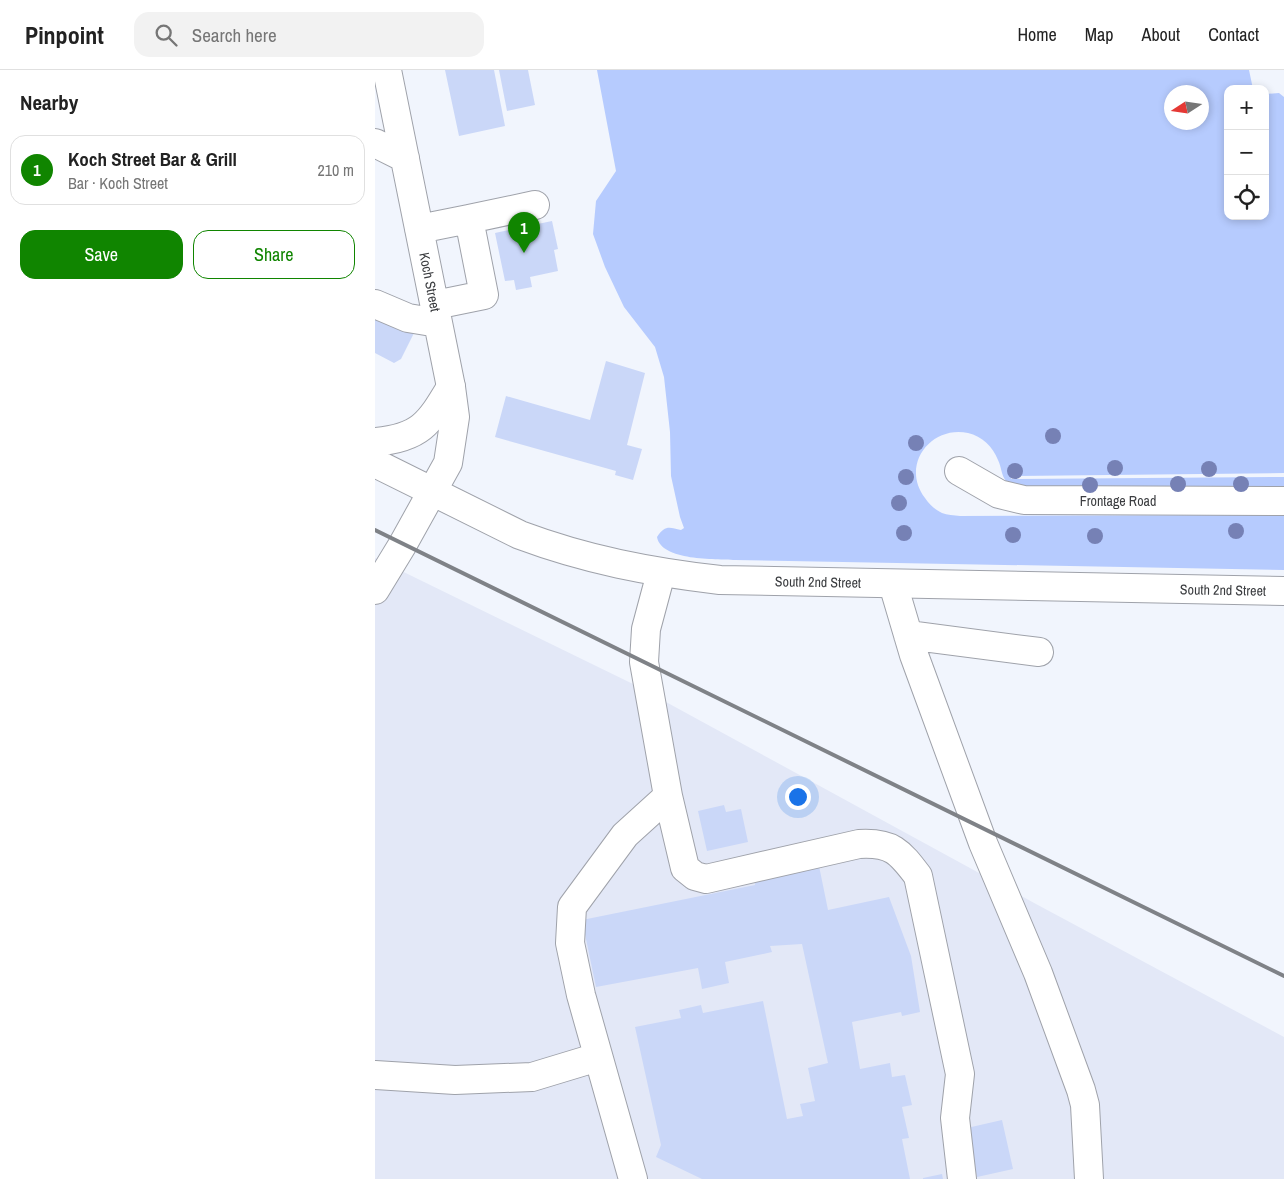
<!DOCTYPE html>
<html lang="en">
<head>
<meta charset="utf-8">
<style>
  body { margin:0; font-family:"Archivo Narrow",sans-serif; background:#f2f2f2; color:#222 }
  .controls { position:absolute; right:15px; top:15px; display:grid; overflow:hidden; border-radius:10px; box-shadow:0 2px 8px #0003 }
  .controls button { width:45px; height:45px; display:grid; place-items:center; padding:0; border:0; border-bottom:1px solid #e0e0e0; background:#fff; color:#222; font:25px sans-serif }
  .compass { position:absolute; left:789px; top:15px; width:45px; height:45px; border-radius:50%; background:#fff; box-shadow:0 2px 8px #0003; rotate:258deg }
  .you { position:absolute; left:422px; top:726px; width:18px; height:18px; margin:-12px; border:4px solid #fff; border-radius:50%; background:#1a73e8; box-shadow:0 0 0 8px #1a73e833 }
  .badge { display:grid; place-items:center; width:32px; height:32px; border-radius:50%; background:#108500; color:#fff; font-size:16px; font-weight:700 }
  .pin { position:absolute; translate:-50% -41px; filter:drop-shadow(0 1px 2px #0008) }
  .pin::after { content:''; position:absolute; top:26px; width:18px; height:15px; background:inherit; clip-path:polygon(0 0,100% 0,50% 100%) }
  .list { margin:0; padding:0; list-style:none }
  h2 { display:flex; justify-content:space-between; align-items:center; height:65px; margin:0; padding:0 20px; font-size:21px }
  h2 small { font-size:16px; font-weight:400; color:#767676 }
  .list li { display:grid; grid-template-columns:32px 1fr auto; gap:15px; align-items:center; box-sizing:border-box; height:70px; margin:0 10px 10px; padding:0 10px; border:1px solid #e0e0e0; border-radius:15px }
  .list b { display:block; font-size:19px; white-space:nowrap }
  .list p { margin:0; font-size:16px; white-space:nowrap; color:#767676 }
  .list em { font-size:16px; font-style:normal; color:#767676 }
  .actions { display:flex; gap:10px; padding:15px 20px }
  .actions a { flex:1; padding:11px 0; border:1px solid #108500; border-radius:15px; text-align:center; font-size:18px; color:#108500 }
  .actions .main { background:#108500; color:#fff }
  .icon { flex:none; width:28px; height:28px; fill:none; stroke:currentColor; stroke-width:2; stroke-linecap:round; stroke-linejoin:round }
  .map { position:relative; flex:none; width:909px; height:1109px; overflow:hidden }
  header { display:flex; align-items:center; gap:30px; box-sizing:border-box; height:70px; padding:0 25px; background:#fff; border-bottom:1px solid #e0e0e0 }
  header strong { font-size:24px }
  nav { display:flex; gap:28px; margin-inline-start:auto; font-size:18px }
  .search { width:350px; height:45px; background:#f2f2f2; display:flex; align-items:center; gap:12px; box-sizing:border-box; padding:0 18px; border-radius:15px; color:#767676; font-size:19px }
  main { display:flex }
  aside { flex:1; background:#fff }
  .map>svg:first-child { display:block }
  .built { fill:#e3e8f7 }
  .green { fill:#b6cbfe; fill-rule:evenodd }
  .building { fill:#cad7f8 }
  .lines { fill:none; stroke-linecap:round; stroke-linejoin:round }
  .minor-casing { stroke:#9fa2aa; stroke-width:30 }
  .major-casing { stroke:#9fa2aa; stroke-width:30 }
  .minor { stroke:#fff; stroke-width:28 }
  .major { stroke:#fff; stroke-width:28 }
  .rail { stroke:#7f8287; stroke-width:4 }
  .tree { fill:#7681b5 }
  .labels { text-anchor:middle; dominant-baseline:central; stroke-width:4; stroke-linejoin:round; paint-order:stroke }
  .street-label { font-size:14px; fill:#3b3d40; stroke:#fff }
</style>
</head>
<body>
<header>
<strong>Pinpoint</strong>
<div class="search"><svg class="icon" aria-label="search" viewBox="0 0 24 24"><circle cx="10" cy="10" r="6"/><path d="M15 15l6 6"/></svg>Search here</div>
<nav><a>Home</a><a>Map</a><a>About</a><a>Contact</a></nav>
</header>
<main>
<aside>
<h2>Nearby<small></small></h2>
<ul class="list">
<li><span class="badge">1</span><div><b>Koch Street Bar &amp; Grill</b><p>Bar · Koch Street</p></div><em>210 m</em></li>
</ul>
<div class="actions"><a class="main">Save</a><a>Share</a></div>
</aside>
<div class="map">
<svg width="909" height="1109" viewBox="0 0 909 1109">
  <rect width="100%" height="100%" fill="#f1f5fd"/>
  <path class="built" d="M0,488L258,614L661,834L909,967V1109H0Z"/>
  <path class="green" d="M222,0H874L878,19H853V146H890V24L904,23L909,27V403L636,406V409L909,407V418L656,420C649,418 639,418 634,414C626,408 627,398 623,390C618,377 607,366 593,363C556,355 525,395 550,428C555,435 559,439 567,443C572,445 579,445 585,446L909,445V500L360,490C341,489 286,491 282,467C290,455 294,457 306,460L309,458L305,447L296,406L295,362L289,307L280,277L249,237L230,197L218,164L221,131L241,101ZM796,22H826V52H796Z"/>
  <path class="building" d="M70,0H119L130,56L84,66Z
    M124,0H153L160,35L132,41Z
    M177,151L183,179L179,180L183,201L155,207L157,217L141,220L139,210L130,211L120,163Z
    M0,244L39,263L26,289L19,293L0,283Z
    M231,291L270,303L252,375L267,379L258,410L240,405L241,401L120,367L131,326L215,350Z
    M349,735L351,742L366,739L373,772L332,781L323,741Z
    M443,791L453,840L514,827L536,886L545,942L527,946L526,942L477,952L485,999L515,993L517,1007L530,1005L537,1035L527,1037L534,1068L527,1069L535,1109H327L281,1087L286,1075L260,957L306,948L304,940L326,935L328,943L388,931L412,1049L428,1046L425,1034L440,1031L433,998L453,993L427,874L395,876L397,882L350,892L354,913L327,919L323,898L221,917L207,850L380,815L379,805Z
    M627,1050L638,1099L602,1107L592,1058Z
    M567,1104L568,1109H548V1108Z"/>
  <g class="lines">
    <g class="minor-casing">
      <path id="minor" d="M0,73L30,88
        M44,159L94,149
        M0,234L33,248L63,253
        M60,235L109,225L94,149L160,135
        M584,401L624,424L649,430L909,431
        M286,503L271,559L269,592L293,726L310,798L320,806L331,809L484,774C517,772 525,782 543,806L585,1004L580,1048L587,1109
        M518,514L539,585L608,773L663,903L706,1020L710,1035L714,1109
        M0,520L28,474L73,393L80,347L76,317L12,0
        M533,565L664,582
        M0,1005L80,1010L157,1007L223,987
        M258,1109L206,925L195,873L197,837L250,765L293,726"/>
    </g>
    <g class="major-casing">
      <path id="major" d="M0,372C45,368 54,354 76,317
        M0,393L145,465C212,490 275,502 345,510L909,521"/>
    </g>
    <use href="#minor" class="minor"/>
    <use href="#major" class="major"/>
    <path class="rail" d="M0,460L909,906"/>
  </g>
  <g class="tree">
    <circle cx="678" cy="366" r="8"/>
    <circle cx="541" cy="373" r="8"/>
    <circle cx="740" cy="398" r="8"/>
    <circle cx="834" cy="399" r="8"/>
    <circle cx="640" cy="401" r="8"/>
    <circle cx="531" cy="407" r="8"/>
    <circle cx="803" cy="414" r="8"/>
    <circle cx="866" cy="414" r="8"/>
    <circle cx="715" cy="415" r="8"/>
    <circle cx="524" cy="433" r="8"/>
    <circle cx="861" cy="461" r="8"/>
    <circle cx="529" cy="463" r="8"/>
    <circle cx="638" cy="465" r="8"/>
    <circle cx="720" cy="466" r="8"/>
  </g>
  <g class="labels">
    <g class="street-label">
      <text transform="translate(55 212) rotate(79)">Koch Street</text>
      <text x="743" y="431">Frontage Road</text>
      <text transform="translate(443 512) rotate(1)">South 2nd Street</text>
      <text transform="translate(848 520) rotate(1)">South 2nd Street</text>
    </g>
  </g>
</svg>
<div class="controls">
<button>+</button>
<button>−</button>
<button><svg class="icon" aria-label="locate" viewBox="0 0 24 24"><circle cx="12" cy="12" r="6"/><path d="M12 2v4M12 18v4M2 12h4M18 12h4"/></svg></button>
</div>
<svg class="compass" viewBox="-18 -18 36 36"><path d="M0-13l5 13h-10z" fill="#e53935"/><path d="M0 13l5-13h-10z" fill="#767676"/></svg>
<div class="you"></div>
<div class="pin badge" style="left:149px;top:183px">1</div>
</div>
</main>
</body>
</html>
